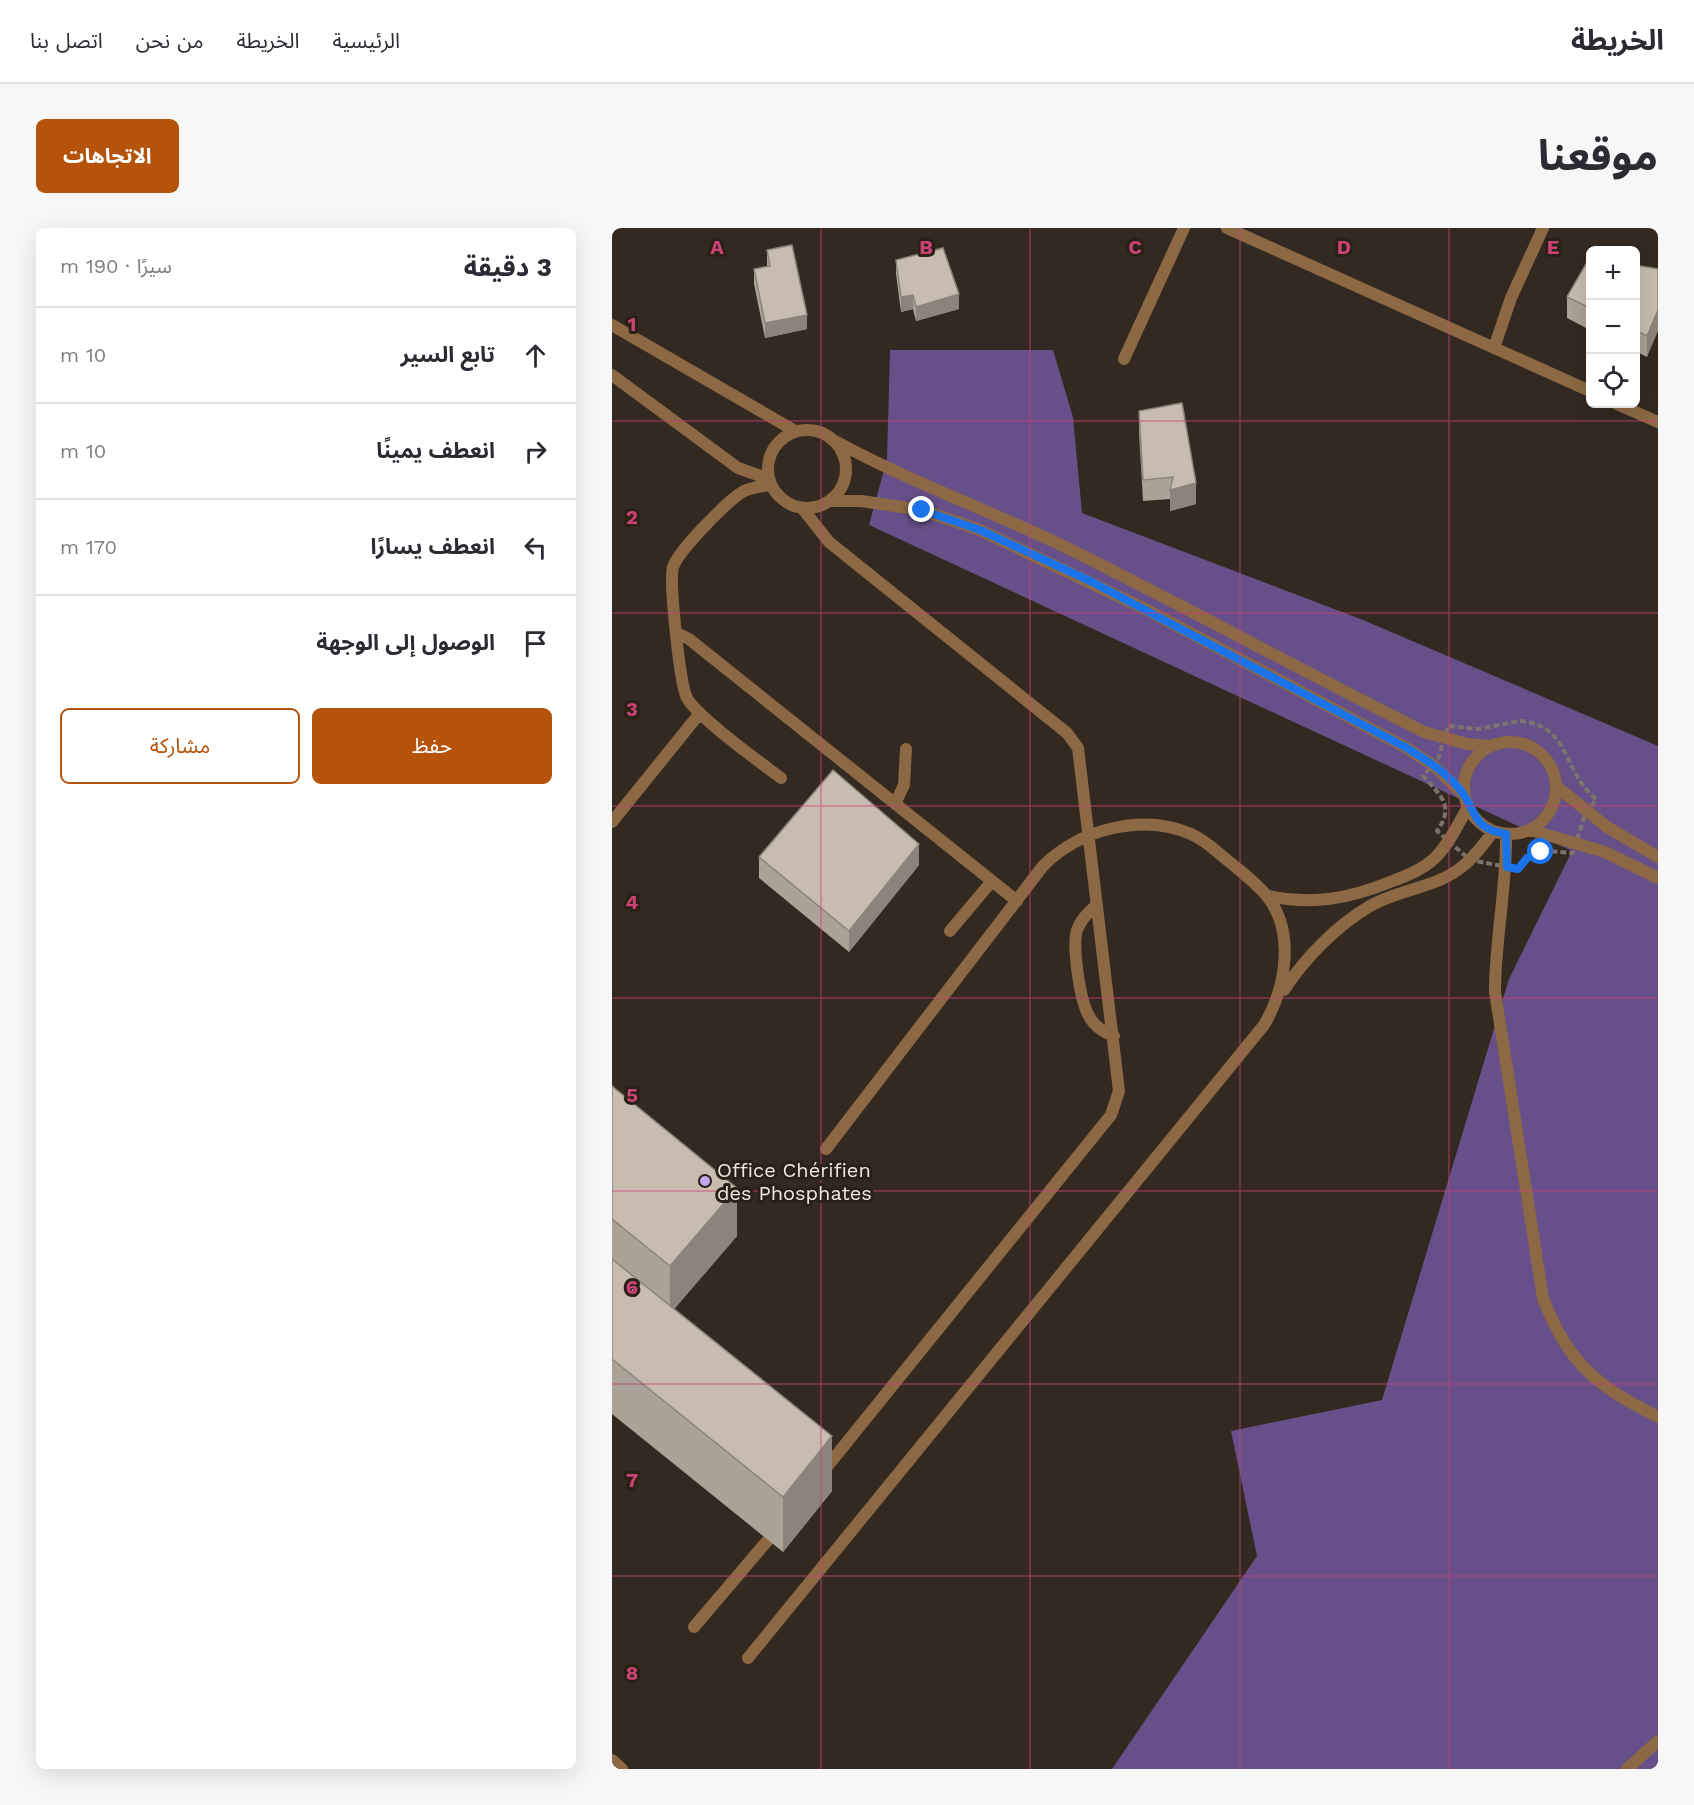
<!DOCTYPE html>
<html lang="ar">
<head>
<meta charset="utf-8">
<style>
  body { margin:0; font-family:"Work Sans","Noto Sans Arabic",sans-serif; background:#f7f7f7; color:#2b2b33; direction:rtl }
  .controls { position:absolute; right:18px; top:18px; display:grid; overflow:hidden; border-radius:9px; box-shadow:0 6px 24px #0002 }
  .controls button { width:54px; height:54px; display:grid; place-items:center; padding:0; border:0; border-bottom:2px solid #e1e1e2; background:#fff; color:#2b2b33; font:30px sans-serif }
  .stop { position:absolute; width:18px; height:18px; margin:-14px; border:4px solid #1a73e8; border-radius:50%; background:#fff }
  .stop.end { background:#1a73e8; border-color:#fff; box-shadow:0 2px 6px #0008 }
  .list { margin:0; padding:0; list-style:none }
  h2 { display:flex; justify-content:space-between; align-items:center; height:78px; margin:0; padding:0 24px; font-size:26px }
  h2 small { font-size:20px; font-weight:400; color:#7c7c81 }
  .list li { display:grid; grid-template-columns:39px 1fr auto; gap:18px; align-items:center; box-sizing:border-box; height:96px; padding:0 24px; border-top:2px solid #e1e1e2 }
  .list b { display:block; font-size:22px; white-space:nowrap }
  .list em { font-size:20px; font-style:normal; color:#7c7c81 }
  .actions { display:flex; gap:12px; padding:18px 24px }
  .actions a { flex:1; padding:14px 0; border:2px solid #b45309; border-radius:9px; text-align:center; font-size:21px; color:#b45309 }
  .actions .main { background:#b45309; color:#fff }
  .icon { flex:none; width:33px; height:33px; fill:none; stroke:currentColor; stroke-width:2; stroke-linecap:round; stroke-linejoin:round }
  .map { position:relative; flex:none; width:1046px; height:1541px; overflow:hidden; direction:ltr; border-radius:9px }
  header { display:flex; align-items:center; gap:36px; box-sizing:border-box; height:84px; padding:0 30px; background:#fff; border-bottom:2px solid #e1e1e2 }
  header strong { font-size:28px }
  nav { display:flex; gap:33px; margin-inline-start:auto; font-size:21px }
  .intro { display:flex; align-items:center; justify-content:space-between; box-sizing:border-box; height:144px; padding:0 36px }
  h1 { margin:0; font-size:42px }
  .button { padding:15px 27px; border-radius:9px; background:#b45309; color:#fff; font-size:21px; font-weight:700 }
  main { display:flex; gap:36px; padding:0 36px }
  aside { flex:1; background:#fff; border-radius:9px; box-shadow:0 6px 24px #0002 }
  .map>svg:first-child { display:block }
  .forest { fill:#674f89 }
  .lines { fill:none; stroke-linecap:round; stroke-linejoin:round }
  .path { stroke:#7c736c; stroke-width:4; stroke-dasharray:6 3; stroke-linecap:butt }
  .service { stroke:#8c6944; stroke-width:12 }
  .minor { stroke:#8c6944; stroke-width:12 }
  .tertiary { stroke:#8c6944; stroke-width:12 }
  .wall { fill:#aca297 }
  .shaded-wall { fill:#8c847b }
  .building { fill:#c8bcb0; stroke:#8c847b; stroke-width:1.5 }
  .route { stroke:#1a73e8; stroke-width:8 }
  .grid { fill:none; stroke:#cb4276; stroke-width:1.5; stroke-opacity:0.55 }
  .poi-dot { fill:#c4a7f2; stroke:#292016; stroke-width:2 }
  .labels { text-anchor:middle; dominant-baseline:central; stroke-width:6; stroke-linejoin:round; paint-order:stroke }
  .poi-label { font-size:20px; fill:#f0e9e3; stroke:#292016; text-anchor:start }
  .grid-label { font-size:20px; text-anchor:middle; font-weight:bold; fill:#cb4276; stroke:#292016; stroke-width:6; stroke-linejoin:round; paint-order:stroke }
</style>
</head>
<body>
<header>
<strong>الخريطة</strong>
<nav><a>الرئيسية</a><a>الخريطة</a><a>من نحن</a><a>اتصل بنا</a></nav>
</header>
<div class="intro"><h1>موقعنا</h1><a class="button">الاتجاهات</a></div>
<main>
<div class="map">
<svg width="1046" height="1541" viewBox="0 0 1046 1541">
  <rect width="100%" height="100%" fill="#332920"/>
  <path class="forest" d="M278,122H441L461,189L470,285L751,392L1046,518V1541H500L645,1328L619,1203L770,1172L897,751L960,623L257,297L275,231Z"/>
  <g class="lines">
    <path class="path" d="M908,493C959,497 950,544 984,571L971,592L961,625C938,623 919,620 906,641L858,632L825,603C843,578 829,568 811,548L826,531L836,498L867,501Z"/>
    <path class="service" d="M0,97L183,203
      M512,131L572,0
      M0,147L126,240L157,251
      M156 241a39 39 0 1 1 78 0a39 39 0 1 1-78 0Z
      M223,213C296,253 374,281 449,317C571,377 690,443 812,504L855,516L877,518
      M159,257C149,258 141,259 132,263C116,272 67,322 61,339C57,354 68,457 75,470C86,490 148,534 169,550
      M218,273H249L310,282L368,302L535,382L793,519L821,537L852,567
      M190,280L217,314L455,505L466,520L507,863L499,887L210,1245
      M65,405L77,411L405,673
      M852 560a46 46 0 1 1 92 0a46 46 0 1 1-92 0Z
      M944,558L995,599L1046,629
      M283,576L292,557L294,521
      M0,594L88,485
      M918,602L993,624L1046,650
      M894,606C895,659 883,711 883,764L931,1070C956,1136 985,1158 1046,1189
      M656,668C701,677 736,671 778,654C794,648 810,642 823,630C837,616 846,596 856,579
      M485,677C476,684 469,691 465,702C460,718 468,773 477,788C482,798 491,804 502,808
      M338,703L380,653
      M672,762C693,730 724,698 758,678C787,661 825,660 851,638C863,629 872,615 882,603
      M82,1399L156,1312
      M136,1430L652,797C674,760 684,703 654,667C644,655 632,646 620,636C607,626 595,613 579,606C530,585 468,601 431,638L214,921
      M0,1532L10,1541"/>
    <path class="minor" d="M615,0L978,163
      M882,120L899,70L931,0
      M1005,176L1046,194"/>
    <path class="tertiary" d="M1015,1541L1046,1513"/>
  </g>
  <path class="wall" d="M155,22L195,101L153,110L142,56V41L155,38Z
    M978,29V102L955,90V69Z
    M284,32L347,81L304,93L301,81L289,84L284,46Z
    M1023,37L1046,41L1035,129L1023,123Z
    M527,183L584,276L558,283V271L531,273L527,204Z
    M147,629L307,637L237,724L147,650Z
    M0,858L125,1008L62,1081L220,1263L171,1324L0,1186Z"/>
  <path class="shaded-wall" d="M347,66V81L304,93V79Z
    M301,67V81L289,84V69Z
    M1046,82V103L1035,129V108Z
    M195,87V101L153,110V95Z
    M584,255V276L558,283V262Z
    M307,616V637L237,724V703Z
    M125,960V1008L58,1086V1038Z
    M220,1208V1263L171,1324V1269Z"/>
  <path class="building" d="M180,17L195,87L153,95L142,41L158,38L155,22Z
    M331,20L347,66L304,79L301,67L289,69L284,32Z
    M978,29V80L955,69Z
    M1023,37L1046,41V82L1035,108L1023,102Z
    M570,175L584,255L558,262L561,249L531,252L527,183Z
    M221,542L307,616L237,703L147,629Z
    M0,858L125,960L58,1038L0,991Z
    M0,1031L220,1208L171,1269L0,1131Z"/>
  <g class="lines">
    <path class="route" d="M310,282L368,302L480,354L793,519C813,531 839,547 852,567C866,590 863,600 894,606L895,639L906,641L915,630L929,624"/>
  </g>
  <path class="grid" d="M209,0V1541M418,0V1541M628,0V1541M837,0V1541M0,193H1046M0,385H1046M0,578H1046M0,770H1046M0,963H1046M0,1156H1046M0,1348H1046"/>
  <circle class="poi-dot" cx="93" cy="953" r="6"/>
  <g class="labels">
    <g class="poi-label">
      <text x="105" y="942">Office Chérifien<tspan x="105" dy="23">des Phosphates</tspan></text>
    </g>
  </g>
  <g class="grid-label">
    <text x="105" y="26">A</text>
    <text x="314" y="26">B</text>
    <text x="523" y="26">C</text>
    <text x="732" y="26">D</text>
    <text x="941" y="26">E</text>
    <text x="20" y="103">1</text>
    <text x="20" y="296">2</text>
    <text x="20" y="488">3</text>
    <text x="20" y="681">4</text>
    <text x="20" y="874">5</text>
    <text x="20" y="1066">6</text>
    <text x="20" y="1259">7</text>
    <text x="20" y="1452">8</text>
  </g>
</svg>
<div class="controls">
<button>+</button>
<button>−</button>
<button><svg class="icon" aria-label="locate" viewBox="0 0 24 24"><circle cx="12" cy="12" r="6"/><path d="M12 2v4M12 18v4M2 12h4M18 12h4"/></svg></button>
</div>
<div class="stop" style="left:929px;top:624px"></div>
<div class="stop end" style="left:310px;top:282px"></div>
</div>
<aside>
<h2>3 دقيقة<small>سيرًا · 190 m</small></h2>
<ul class="list">
<li><svg class="icon" aria-label="ahead" viewBox="0 0 24 24"><path d="M12 20V5M6 11l6-6 6 6"/></svg><div><b>تابع السير</b></div><em>10 m</em></li>
<li><svg class="icon" aria-label="right" viewBox="0 0 24 24"><path d="M7 20v-9h11M14 6l5 5-5 5"/></svg><div><b>انعطف يمينًا</b></div><em>10 m</em></li>
<li><svg class="icon" aria-label="left" viewBox="0 0 24 24"><path d="M17 20v-9H6M10 6l-5 5 5 5"/></svg><div><b>انعطف يسارًا</b></div><em>170 m</em></li>
<li><svg class="icon" aria-label="arrive" viewBox="0 0 24 24"><path d="M6 21V4h12l-3 4 3 4H6"/></svg><div><b>الوصول إلى الوجهة</b></div></li>
</ul>
<div class="actions"><a class="main">حفظ</a><a>مشاركة</a></div>
</aside>
</main>
</body>
</html>
